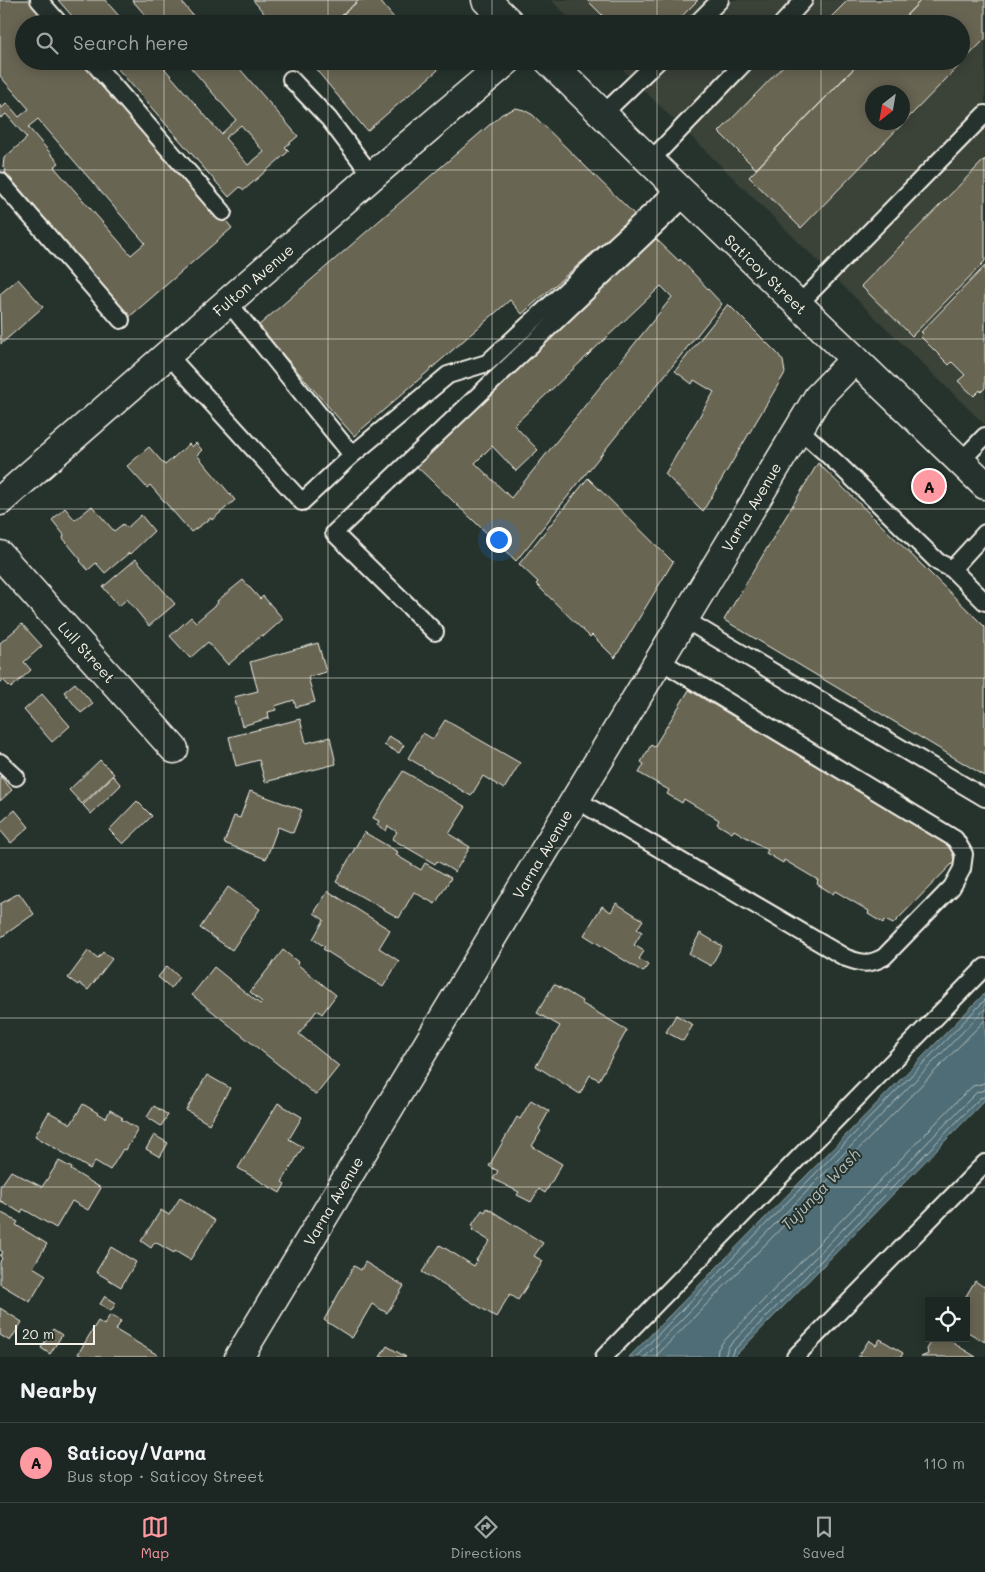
<!DOCTYPE html>
<html lang="en">
<head>
<meta charset="utf-8">
<style>
  body { margin:0; font-family:Mali,sans-serif; background:#29322f; color:#f1f3f6 }
  .controls { position:absolute; right:15px; bottom:15px; display:grid; overflow:hidden; border-radius:0px; box-shadow:0 2px 12px #0003 }
  .controls button { width:45px; height:45px; display:grid; place-items:center; padding:0; border:0; border-bottom:1px solid #3a4340; background:#1c2622; color:#f1f3f6; font:25px sans-serif }
  .compass { position:absolute; left:865px; top:85px; width:45px; height:45px; border-radius:50%; background:#1c2622; box-shadow:0 2px 12px #0003; rotate:211deg }
  .scale { position:absolute; left:15px; bottom:12px; width:80px; box-sizing:border-box; padding-left:5px; border:2px solid #f4f1e8; border-top:0; font-size:14px; line-height:18px; white-space:nowrap; color:#f4f1e8; -webkit-text-stroke:4px #26332d; paint-order:stroke }
  .you { position:absolute; left:498px; top:539px; width:18px; height:18px; margin:-12px; border:4px solid #fff; border-radius:50%; background:#1a73e8; box-shadow:0 0 0 8px #1a73e833 }
  .badge { display:grid; place-items:center; width:32px; height:32px; border-radius:50%; background:#ff9aa2; color:#111; font-size:16px; font-weight:700 }
  .pin { position:absolute; translate:-50% -50%; border:2px solid #fff; box-shadow:0 1px 5px #0006 }
  .list { margin:0; padding:0; list-style:none }
  h2 { display:flex; justify-content:space-between; align-items:center; height:65px; margin:0; padding:0 20px; font-size:21px }
  h2 small { font-size:16px; font-weight:400; color:#a0a5a5 }
  .list li { display:grid; grid-template-columns:32px 1fr auto; gap:15px; align-items:center; box-sizing:border-box; height:80px; padding:0 20px; border-top:1px solid #3a4340 }
  .list b { display:block; font-size:19px; white-space:nowrap }
  .list p { margin:0; font-size:16px; white-space:nowrap; color:#a0a5a5 }
  .list em { font-size:16px; font-style:normal; color:#a0a5a5 }
  .icon { flex:none; width:28px; height:28px; fill:none; stroke:currentColor; stroke-width:2; stroke-linecap:round; stroke-linejoin:round }
  .map { position:relative; flex:none; width:985px; height:1357px; overflow:hidden }
  .search { position:absolute; background:#1c2622; box-shadow:0 2px 12px #0003; left:15px; right:15px; top:15px; height:55px; display:flex; align-items:center; gap:12px; box-sizing:border-box; padding:0 18px; border-radius:28px; color:#a0a5a5; font-size:19px }
  .sheet { height:145px; background:#1c2622 }
  nav { display:flex; justify-content:space-around; align-items:center; box-sizing:border-box; height:70px; border-top:1px solid #3a4340; background:#1c2622; font-size:14px; color:#a0a5a5 }
  nav a { display:grid; justify-items:center; gap:2px }
  nav .on { color:#ff9aa2 }
  .map>svg:first-child { display:block }
  .built { fill:#3a4238; fill-rule:evenodd }
  .water { fill:#506d76; stroke:#92a2a4 }
  .lines { fill:none; stroke-linecap:round; stroke-linejoin:round }
  .shore { stroke:#b2bcba; stroke-width:1 }
  .building { fill:#696552; stroke:#f4f1e8; fill-rule:evenodd }
  .service-casing { stroke:#f4f1e8; stroke-width:20 }
  .minor-casing { stroke:#f4f1e8; stroke-width:31 }
  .tertiary-casing { stroke:#f4f1e8; stroke-width:31 }
  .service { stroke:#26332d; stroke-width:16 }
  .minor { stroke:#26332d; stroke-width:28 }
  .tertiary { stroke:#26332d; stroke-width:28 }
  .grid { fill:none; stroke:#f4f1e8; stroke-width:1; stroke-opacity:0.55 }
  .labels { text-anchor:middle; dominant-baseline:central; stroke-width:4; stroke-linejoin:round; paint-order:stroke }
  .street-label { font-size:15px; fill:#f4f1e8; stroke:#26332d }
  .water-label { font-size:16px; font-style:italic; fill:#b2bcba; stroke:#26332d }
</style>
</head>
<body>
<div class="map">
<svg width="985" height="1357" viewBox="0 0 985 1357">
  <rect width="100%" height="100%" fill="#26332d"/>
  <filter id="ink" filterUnits="userSpaceOnUse"><feTurbulence type="fractalNoise" baseFrequency=".02" numOctaves="2"/><feDisplacementMap in="SourceGraphic" scale="10" xChannelSelector="R" yChannelSelector="G"/><feConvolveMatrix kernelMatrix="1 2 1 2 8 2 1 2 1" color-interpolation-filters="sRGB"/></filter>
  <g filter="url(#ink)">
    <path class="built" d="M551,0H985V425L614,61H961V24H575ZM872,92H902V122H872Z"/>
    <path class="water" d="M985,993V1100L734,1357H629Z"/>
    <g class="lines">
      <path class="shore" d="M636,1357L985,1000
        M645,1357L985,1009
        M655,1357L985,1020
        M717,1357L718,1349L723,1342L962,1096L973,1086L985,1083
        M725,1357L728,1347L967,1102L977,1092L985,1090
        M731,1357L733,1351L972,1106L980,1098L985,1097"/>
    </g>
    <path class="building" d="M0,0H30L51,24H24V61H84L220,218L222,216L232,228L128,318L118,306L120,305L5,172L6,170L3,167L4,158L27,138L6,114L1,118L0,117V105L2,108L7,103L19,117L29,109L0,76ZM38,119L145,243L131,255L54,167L59,163L28,127Z
      M58,0H105L126,24H79Z
      M132,0H180L200,24H153Z
      M253,0H359L332,24H273Z
      M359,0H379L399,24H332Z
      M587,0H698L674,24H611Z
      M848,0H921L898,24H836L830,18Z
      M921,0H985V39L801,228L749,177L861,61H961V24H898ZM872,92H902V122H872Z
      M830,18L836,24H825Z
      M111,61H158L221,134L236,120L185,61H233L298,136L285,147L289,151L244,190L240,187L229,197ZM241,125L264,152L248,165L225,138Z
      M309,61H431L438,70L367,131Z
      M788,61H861L756,169L719,132Z
      M516,108L524,110L533,115L635,215L522,314L510,300L354,436L258,326L502,114Z
      M985,159V261L912,336L861,286Z
      M652,235L679,261L680,259L722,304L516,561L412,462ZM661,286L672,297L511,498L475,463L492,446L516,471L538,450L514,425Z
      M985,266V388L981,392L980,390L974,396L958,381L965,375L952,362L949,365L920,336L923,333L921,332Z
      M18,279L43,307L1,344L0,294Z
      M728,304L778,354L783,361L785,373L703,511L665,474L714,392L694,380L692,384L675,371Z
      M196,443L202,450L197,455L235,500L212,520L211,518L191,532L150,485L147,488L127,466L149,447L165,465L189,444L192,447Z
      M818,463L985,627V776L724,620Z
      M588,478L673,562L615,658L592,635L590,637L536,584L538,582L519,564Z
      M92,506L114,531L123,524L127,528L141,515L154,531L130,554L129,553L105,573L96,563L88,570L80,561L81,560L63,538L64,535L52,520L65,508L75,520Z
      M136,559L175,604L149,626L127,599L119,606L103,587Z
      M243,580L260,599L263,596L283,619L264,636L262,635L228,665L208,642L190,658L170,636L191,617L196,622L218,603L217,601Z
      M22,624L42,646L24,662L31,670L11,688L3,680L0,683V643Z
      M318,643L326,672L308,677L315,702L296,707L294,700L275,706L276,710L268,712L269,718L242,726L234,697L258,691L250,662Z
      M75,683L93,704L81,713L64,692Z
      M689,690L952,847L954,862L893,924L885,920L883,923L868,914L869,911L835,891L833,894L817,884L818,880L784,860L783,863L766,853L768,850L734,830L732,833L717,824L719,820L684,799L682,803L667,794L669,790L639,773L644,764L641,762L651,745L654,747Z
      M42,694L70,726L52,742L24,710Z
      M300,719L306,743L330,737L336,764L265,782L259,760L236,766L229,737Z
      M445,720L520,763L504,789L483,776L471,796L408,758L423,733L433,739Z
      M389,736L404,745L399,753L384,745Z
      M100,760L114,774L82,804L69,790Z
      M403,771L466,807L449,834L470,847L455,872L437,861L435,864L392,839L397,832L388,826L386,831L377,825L379,821L373,818Z
      M0,776L12,790L0,801Z
      M113,776L121,785L91,814L83,805Z
      M250,791L302,810L293,833L278,827L266,859L224,843L234,816L240,818Z
      M137,801L152,816L123,844L109,830Z
      M15,810L29,827L11,843L0,830V823Z
      M364,832L398,852L396,855L421,870L425,863L451,878L435,904L414,892L399,918L336,882Z
      M228,887L260,909L232,950L200,928Z
      M328,891L390,930L379,948L399,961L383,987L323,949L325,947L313,939L324,920L314,913Z
      M19,893L34,914L0,938V904Z
      M616,903L643,920L637,929L642,932L634,945L644,951L639,959L648,965L643,972L584,935L602,906L611,912Z
      M700,933L722,946L711,966L689,954Z
      M283,950L298,962L297,964L336,995L322,1014L317,1010L299,1034L339,1066L316,1095L192,995L214,967L260,1004L262,1002L250,992Z
      M88,951L98,958L103,952L112,959L88,990L79,983L78,985L68,978Z
      M167,966L179,977L171,988L158,977Z
      M554,984L582,1001L581,1003L627,1030L599,1080L590,1075L580,1094L536,1066L560,1026L537,1013Z
      M676,1015L693,1025L683,1041L666,1032Z
      M207,1075L230,1088L209,1124L186,1110Z
      M531,1100L549,1111L539,1129L541,1131L532,1146L562,1164L545,1193L539,1189L531,1202L517,1195L519,1192L493,1179L498,1171L489,1166L517,1117L520,1119Z
      M278,1103L302,1117L289,1139L303,1147L282,1182L285,1184L280,1193L238,1168Z
      M83,1104L106,1118L110,1110L123,1118L121,1119L138,1129L126,1150L123,1149L110,1170L95,1161L90,1169L35,1136L49,1112L71,1124Z
      M154,1106L168,1115L161,1126L147,1117Z
      M154,1135L168,1143L160,1157L146,1149Z
      M59,1161L72,1168L71,1170L101,1188L88,1210L72,1201L56,1228L23,1209L21,1213L1,1201L0,1203V1187L11,1171L42,1187Z
      M180,1198L215,1221L190,1260L175,1251L174,1253L155,1242L151,1248L141,1241L161,1210L169,1215Z
      M487,1208L543,1243L534,1256L543,1261L518,1300L510,1294L496,1317L422,1272L440,1245L474,1266L477,1261L476,1260L490,1241L472,1230L474,1226L472,1225L482,1210L485,1212Z
      M0,1212L18,1222L16,1225L47,1244L33,1267L46,1275L30,1302L0,1284V1262L2,1258L0,1256L3,1252L0,1250Z
      M111,1247L136,1262L121,1287L96,1272Z
      M365,1262L404,1286L387,1313L372,1304L352,1338L324,1320L354,1266L361,1270Z
      M975,1281L984,1287L985,1285V1342L966,1331V1301H963Z
      M105,1296L116,1303L111,1311L100,1304Z
      M0,1308L22,1322L10,1341L0,1335Z
      M110,1315L121,1321L116,1330L161,1357H84L78,1354L98,1321L104,1325Z
      M53,1329L62,1335L50,1354L41,1348Z
      M937,1338H945L976,1357H921L928,1354L927,1349L932,1341Z
      M880,1339L903,1353L901,1357H858L869,1340L876,1345Z
      M387,1346L406,1357H380Z"/>
    <g class="lines">
      <g class="service-casing">
        <path id="service" d="M39,0L60,24
          M696,24L720,0
          M782,24L804,0
          M92,61L223,212
          M291,79L329,119L372,176
          M603,114L658,61
          M650,161L746,61
          M0,181L121,320
          M228,302L352,455
          M798,305L985,114
          M168,355L302,502L352,455L448,375L487,363L678,187
          M799,429L840,466L938,562L952,569L985,602
          M961,461L985,436
          M952,569L985,533
          M684,619L985,798
          M435,632L334,533L687,196
          M0,762L16,777
          M575,799L846,958C863,964 869,965 884,957L952,887L962,869L964,854L955,839L659,660
          M604,1357L985,967
          M795,1357L985,1163"/>
      </g>
      <g class="minor-casing">
        <path id="minor" d="M0,501L372,176L507,61
          M0,555L174,749
          M239,1357L818,397L855,359"/>
      </g>
      <g class="tertiary-casing">
        <path id="tertiary" d="M486,0L511,24
          M549,61L650,161L985,485"/>
      </g>
      <use href="#service" class="service"/>
      <use href="#minor" class="minor"/>
      <use href="#tertiary" class="tertiary"/>
    </g>
  </g>
  <path class="grid" d="M164,0V24M328,0V24M492,0V24M657,0V24M821,0V24M164,61V1357M328,61V1357M492,61V1357M657,61V1357M821,61V1357M0,170H985M0,339H985M0,509H985M0,678H985M0,848H985M0,1018H985M0,1187H985"/>
  <g class="labels">
    <g class="street-label">
      <text transform="translate(766 274) rotate(44)">Saticoy Street</text>
      <text transform="translate(253 280) rotate(-41)">Fulton Avenue</text>
      <text transform="translate(751 507) rotate(-59)">Varna Avenue</text>
      <text transform="translate(87 652) rotate(48)">Lull Street</text>
      <text transform="translate(542 854) rotate(-59)">Varna Avenue</text>
      <text transform="translate(333 1201) rotate(-59)">Varna Avenue</text>
    </g>
    <g class="water-label">
      <text transform="translate(820 1189) rotate(-46)">Tujunga Wash</text>
    </g>
  </g>
</svg>
<div class="controls">
<button><svg class="icon" aria-label="locate" viewBox="0 0 24 24"><circle cx="12" cy="12" r="6"/><path d="M12 2v4M12 18v4M2 12h4M18 12h4"/></svg></button>
</div>
<svg class="compass" viewBox="-18 -18 36 36"><path d="M0-13l5 13h-10z" fill="#e53935"/><path d="M0 13l5-13h-10z" fill="#a0a5a5"/></svg>
<div class="scale">20 m</div>
<div class="you"></div>
<div class="pin badge" style="left:929px;top:486px">A</div>
<div class="search"><svg class="icon" aria-label="search" viewBox="0 0 24 24"><circle cx="10" cy="10" r="6"/><path d="M15 15l6 6"/></svg>Search here</div>
</div>
<section class="sheet">
<h2>Nearby<small></small></h2>
<ul class="list">
<li><span class="badge">A</span><div><b>Saticoy/Varna</b><p>Bus stop · Saticoy Street</p></div><em>110 m</em></li>
</ul>
</section>
<nav>
<a class="on"><svg class="icon" aria-label="map" viewBox="0 0 24 24"><path d="M3 6l6-2 6 2 6-2v14l-6 2-6-2-6 2zM9 4v14M15 6v14"/></svg>Map</a>
<a><svg class="icon" aria-label="directions" viewBox="0 0 24 24"><path d="M12 3l9 9-9 9-9-9zM9 14v-3h6M13 9l2 2-2 2"/></svg>Directions</a>
<a><svg class="icon" aria-label="saved" viewBox="0 0 24 24"><path d="M7 4h10v16l-5-4-5 4z"/></svg>Saved</a>
</nav>
</body>
</html>
